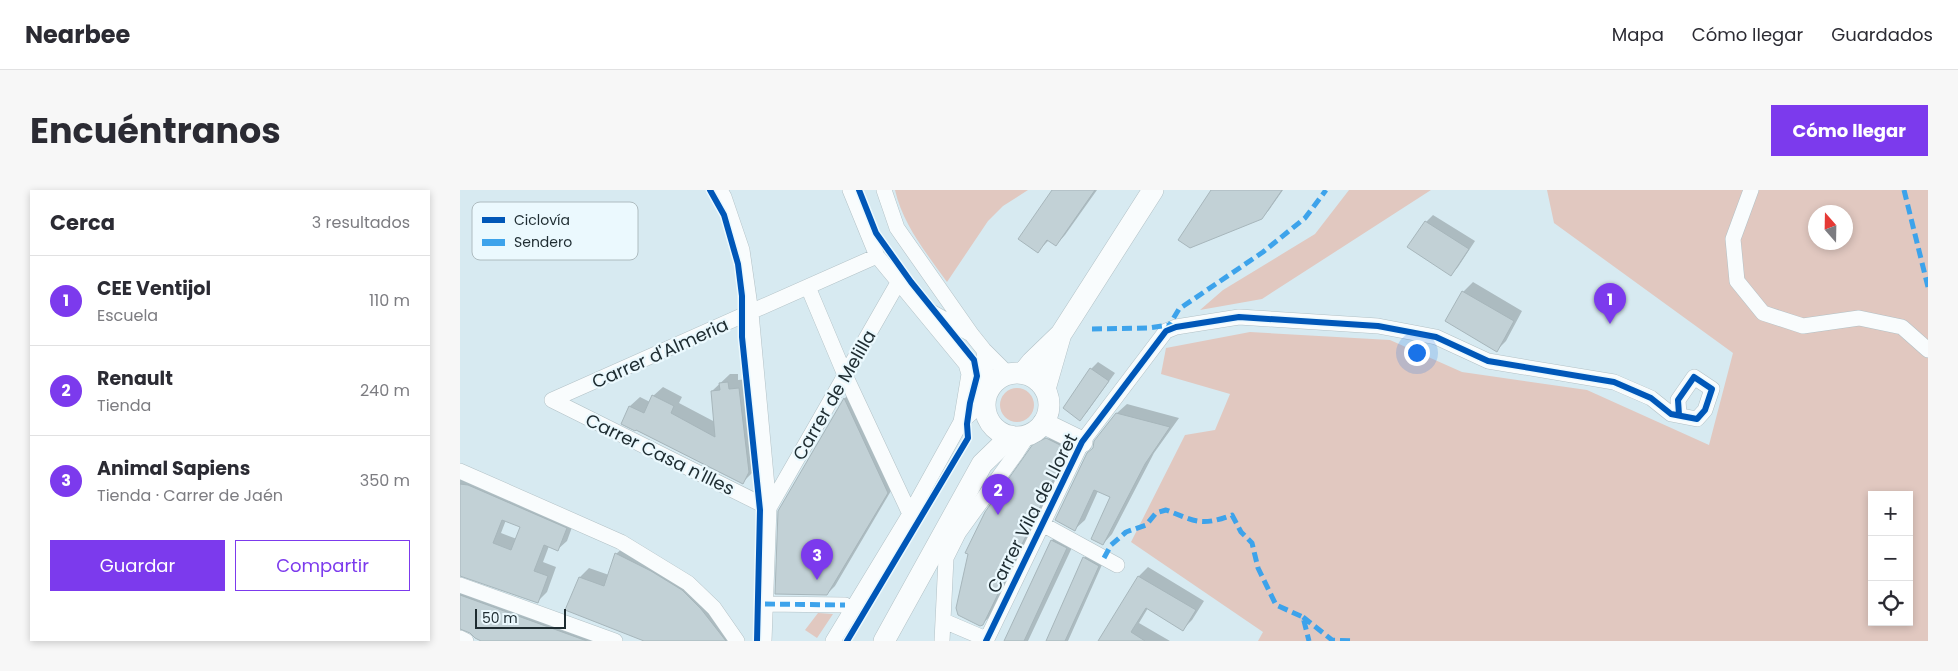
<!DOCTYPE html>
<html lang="es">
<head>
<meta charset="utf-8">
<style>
  body { margin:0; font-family:Poppins,sans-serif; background:#f7f7f7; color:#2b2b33 }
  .controls { position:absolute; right:15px; bottom:15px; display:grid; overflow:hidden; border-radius:0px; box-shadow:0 2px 8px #0003 }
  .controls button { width:45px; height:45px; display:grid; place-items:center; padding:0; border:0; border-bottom:1px solid #e1e1e2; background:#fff; color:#2b2b33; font:25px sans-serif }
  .compass { position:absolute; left:1348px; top:15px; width:45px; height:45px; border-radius:50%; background:#fff; box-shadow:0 2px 8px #0003; rotate:340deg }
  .scale { position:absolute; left:15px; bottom:12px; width:91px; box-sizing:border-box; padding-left:5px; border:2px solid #1e2c31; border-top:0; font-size:14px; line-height:18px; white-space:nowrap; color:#1e2c31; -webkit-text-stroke:4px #ebf9fe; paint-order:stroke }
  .you { position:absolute; left:956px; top:162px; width:18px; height:18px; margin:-12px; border:4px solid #fff; border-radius:50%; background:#1a73e8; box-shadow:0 0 0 8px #1a73e833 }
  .badge { display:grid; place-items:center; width:32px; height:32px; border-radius:50%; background:#7c3aed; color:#fff; font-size:16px; font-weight:700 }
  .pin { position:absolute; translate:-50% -41px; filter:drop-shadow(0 1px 2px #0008) }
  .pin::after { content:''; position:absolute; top:26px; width:18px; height:15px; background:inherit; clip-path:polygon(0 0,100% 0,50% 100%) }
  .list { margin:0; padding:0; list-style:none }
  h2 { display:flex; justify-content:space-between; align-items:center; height:65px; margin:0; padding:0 20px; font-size:21px }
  h2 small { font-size:16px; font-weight:400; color:#7c7c81 }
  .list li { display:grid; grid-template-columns:32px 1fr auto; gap:15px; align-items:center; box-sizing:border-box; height:90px; padding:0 20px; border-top:1px solid #e1e1e2 }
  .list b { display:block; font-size:19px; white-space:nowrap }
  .list p { margin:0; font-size:16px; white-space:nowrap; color:#7c7c81 }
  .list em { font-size:16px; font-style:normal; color:#7c7c81 }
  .actions { display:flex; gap:10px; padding:15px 20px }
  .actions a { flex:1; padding:11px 0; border:1px solid #7c3aed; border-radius:0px; text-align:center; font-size:18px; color:#7c3aed }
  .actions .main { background:#7c3aed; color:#fff }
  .icon { flex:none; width:28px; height:28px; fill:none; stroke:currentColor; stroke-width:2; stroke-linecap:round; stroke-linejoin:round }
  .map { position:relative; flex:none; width:1468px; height:451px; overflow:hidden; border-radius:0px }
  header { display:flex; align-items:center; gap:30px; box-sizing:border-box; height:70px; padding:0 25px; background:#fff; border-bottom:1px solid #e1e1e2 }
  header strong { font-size:24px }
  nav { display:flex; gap:28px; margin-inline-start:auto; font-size:18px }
  .intro { display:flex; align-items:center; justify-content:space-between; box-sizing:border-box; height:120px; padding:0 30px }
  h1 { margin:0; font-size:35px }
  .button { padding:12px 22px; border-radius:0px; background:#7c3aed; color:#fff; font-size:18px; font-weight:700 }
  main { display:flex; gap:30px; padding:0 30px }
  aside { flex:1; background:#fff; border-radius:0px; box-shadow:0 2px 8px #0003 }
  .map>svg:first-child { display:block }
  .green { fill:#e1c8c0; fill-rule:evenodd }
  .shadow { fill:#0003; fill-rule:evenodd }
  .building { fill:#c2d1d6; stroke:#a7b6bb; fill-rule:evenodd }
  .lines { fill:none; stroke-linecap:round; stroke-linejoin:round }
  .street-casing { stroke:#b2c1c6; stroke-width:16 }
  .secondary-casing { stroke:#b2c1c6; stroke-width:22 }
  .street { stroke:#f9fcfd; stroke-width:15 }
  .secondary { stroke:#f9fcfd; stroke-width:21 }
  .quiet { stroke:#3da3eb; stroke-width:5; stroke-dasharray:10 5; stroke-linecap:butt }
  .cycleway-casing { stroke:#ebf9fe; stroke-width:9 }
  .cycleway { stroke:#0057b8; stroke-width:6 }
  .labels { text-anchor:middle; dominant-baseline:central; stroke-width:4.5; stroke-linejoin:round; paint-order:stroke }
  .street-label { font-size:18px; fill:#1e2c31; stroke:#ebf9fe }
  .key { fill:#ebf9fe; stroke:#aebcc0; stroke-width:1 }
  .key-label { font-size:14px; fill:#1e2c31 }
</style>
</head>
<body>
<header>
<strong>Nearbee</strong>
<nav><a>Mapa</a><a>Cómo llegar</a><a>Guardados</a></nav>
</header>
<div class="intro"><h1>Encuéntranos</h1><a class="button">Cómo llegar</a></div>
<main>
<aside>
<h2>Cerca<small>3 resultados</small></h2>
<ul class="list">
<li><span class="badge">1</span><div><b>CEE Ventijol</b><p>Escuela</p></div><em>110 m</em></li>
<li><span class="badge">2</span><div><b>Renault</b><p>Tienda</p></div><em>240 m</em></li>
<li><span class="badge">3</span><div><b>Animal Sapiens</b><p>Tienda · Carrer de Jaén</p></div><em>350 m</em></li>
</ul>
<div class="actions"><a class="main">Guardar</a><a>Compartir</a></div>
</aside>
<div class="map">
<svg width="1468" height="451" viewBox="0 0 1468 451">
  <rect width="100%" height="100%" fill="#d7eaf1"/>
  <path class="green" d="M435,0H568L543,16L528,31L487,92C467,64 443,35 435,0Z
    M889,0H971L802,109L740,120L763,100L855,44Z
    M1087,0H1468V451H798L803,442L671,352L725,245L755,240L770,204L701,184L706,158L790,142L930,150L1002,182L1127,200L1249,255L1273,163L1094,33ZM1356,22H1386V52H1356ZM1412,305H1449V432H1412Z
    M540 215a17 17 0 1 1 34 0a17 17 0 1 1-34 0Z
    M358,423L373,424L357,448L345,440Z"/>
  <path class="shadow" d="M594,0H637L605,45L596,55L589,50L578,61Z
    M752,0H823L809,20L802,28Z
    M973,25L1015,51L998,77L991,85L966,32Z
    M1013,92L1062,121L1046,151L1037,160L1003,102Z
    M638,172L655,183L627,222L620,229L631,179Z
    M270,184H278V190L288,189L298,272L292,283L282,293L162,233L170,216L180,207L190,212L193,206L203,197L222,207L219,213L255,232L252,201Z
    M393,201L435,294L375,396L367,404L320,321L385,208Z
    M667,214L719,228L694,263L652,344L643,354L652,307L638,301L625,330L615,339L634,258L657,223Z
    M588,241L620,246L536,421L522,434L574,255L578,251V253L592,247L591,245L579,250Z
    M0,286L115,329L107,351L97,360L89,356L83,372L96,377L87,402L77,412L0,385ZM46,330L62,337L57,349L41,343Z
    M602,341L616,349L568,451H545L592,350Z
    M166,355L261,422L280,451H189L107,419L120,387L129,378L149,385L156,364Z
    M632,361L645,368L608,451H588L624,368Z
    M688,377L744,411L732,430L723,439L688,418L679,433L710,451H640L679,386Z
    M0,387L6,395L134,451H24L11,442L0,438Z"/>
  <path class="building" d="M592,0H635L596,56L587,50L578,63L558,49Z
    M751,0H822L802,29L730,58L718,50Z
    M965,31L1009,59L991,86L947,57Z
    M1002,101L1054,131L1037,162L985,131Z
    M630,178L649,191L620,231L603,218Z
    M268,192L269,199L279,198L289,282L283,294L176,240L175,241L161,234L169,216L184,223L192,205L214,216L211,223L255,247L251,201L260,200L259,193Z
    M384,208L428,303L367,405L315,404L318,321Z
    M656,223L710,237L685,274L643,355L631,349L650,307L634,300L615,341L595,330L627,263L633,258L634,251Z
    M586,248L608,259L523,435L520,436L498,425L496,418L508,364L505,363L525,322L573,254Z
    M0,294L8,295L107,338L98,361L84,355L74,381L88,386L78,413L0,386ZM42,330L60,337L51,360L33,353Z
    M591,350L607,358L564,451H544Z
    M155,363L191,381L222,400L241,419L266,451H184L105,420L119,387L144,396Z
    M623,367L639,376L605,451H586Z
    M678,386L736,420L723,441L686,418L671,442L685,451H638Z
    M0,405L127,451H21L15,448L10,443L0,439Z"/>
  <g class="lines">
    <g class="street-casing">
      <path id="street" d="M260,0L264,7L282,60L291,123L309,318L304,451
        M390,0L417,66L506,174L509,184L501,232
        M424,0L437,38L512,145L524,160L548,184
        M1291,0L1273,49L1277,91L1303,123L1343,136L1399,128L1442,137L1468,160
        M348,97L385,185L450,324
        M466,119L509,143
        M524,160L527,202
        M92,210L309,318L439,91
        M92,210L417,66
        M0,281L161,352L228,393L254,418L277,451
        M582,334L657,375
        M0,395L155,451
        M305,414L385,415
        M484,431L526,449
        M0,448L6,451
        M373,451L450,324L501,232L525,211
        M482,451L486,368L499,342L557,262L568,245
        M526,451L622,252L706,141L716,137L779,127L918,136L976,147L1028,171L1154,192L1191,208L1211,224L1237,229L1245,220L1252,199L1234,187L1218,210L1219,225"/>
    </g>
    <g class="secondary-casing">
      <path id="secondary" d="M563,183L572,172L601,144L693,0
        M525 215a32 32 0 1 1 64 0a32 32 0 1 1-64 0Z
        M585,199L600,147
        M583,233L622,252
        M424,451L522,274L551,246"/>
    </g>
    <use href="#street" class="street"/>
    <use href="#secondary" class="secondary"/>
    <path class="quiet" d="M1444,0L1468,97
      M632,139L689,138L709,135
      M706,141L719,119L803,62L845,28L866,0
      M644,368L651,355L666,342L686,335L696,323L706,320C735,331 740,337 772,325L781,342L792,353L798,378L816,415L843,427L849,451
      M305,414L385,415
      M843,427L872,450L893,451"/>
    <g class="cycleway-casing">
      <path id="cycleway" d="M250,0L264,25L278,74L282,106V147L300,320L297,451
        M387,451L508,248L507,234L510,213L517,186L514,170L451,92L416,43L399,0
        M526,451L622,252L706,141L716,137L779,127L918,136L976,147L1028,171L1154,192L1191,208L1211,224L1237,229L1245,220L1252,199L1234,187L1218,210L1219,225"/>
    </g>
    <use href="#cycleway" class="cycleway"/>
  </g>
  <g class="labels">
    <g class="street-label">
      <text transform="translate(200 163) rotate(-24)">Carrer d'Almeria</text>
      <text transform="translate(374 205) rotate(-60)">Carrer de Melilla</text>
      <text transform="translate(200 264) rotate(26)">Carrer Casa n'Illes</text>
      <text transform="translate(572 323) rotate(-63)">Carrer Vila de Lloret</text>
    </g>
  </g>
  <rect x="12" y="12" width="166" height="58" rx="8" class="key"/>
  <rect x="22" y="27" width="23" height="6" fill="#0057b8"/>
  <rect x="22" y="49" width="23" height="7" fill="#3da3eb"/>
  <g class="key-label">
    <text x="54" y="35">Ciclovía</text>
    <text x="54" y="57">Sendero</text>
  </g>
</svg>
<div class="controls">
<button>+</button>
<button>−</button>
<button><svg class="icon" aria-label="locate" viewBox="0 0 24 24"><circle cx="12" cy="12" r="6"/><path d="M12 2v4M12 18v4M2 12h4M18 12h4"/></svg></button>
</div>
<svg class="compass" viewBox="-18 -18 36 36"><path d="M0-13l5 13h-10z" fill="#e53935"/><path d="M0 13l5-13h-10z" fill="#7c7c81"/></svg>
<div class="scale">50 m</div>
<div class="you"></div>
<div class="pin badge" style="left:1150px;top:134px">1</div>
<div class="pin badge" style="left:538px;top:325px">2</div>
<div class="pin badge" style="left:357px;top:390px">3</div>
</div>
</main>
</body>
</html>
